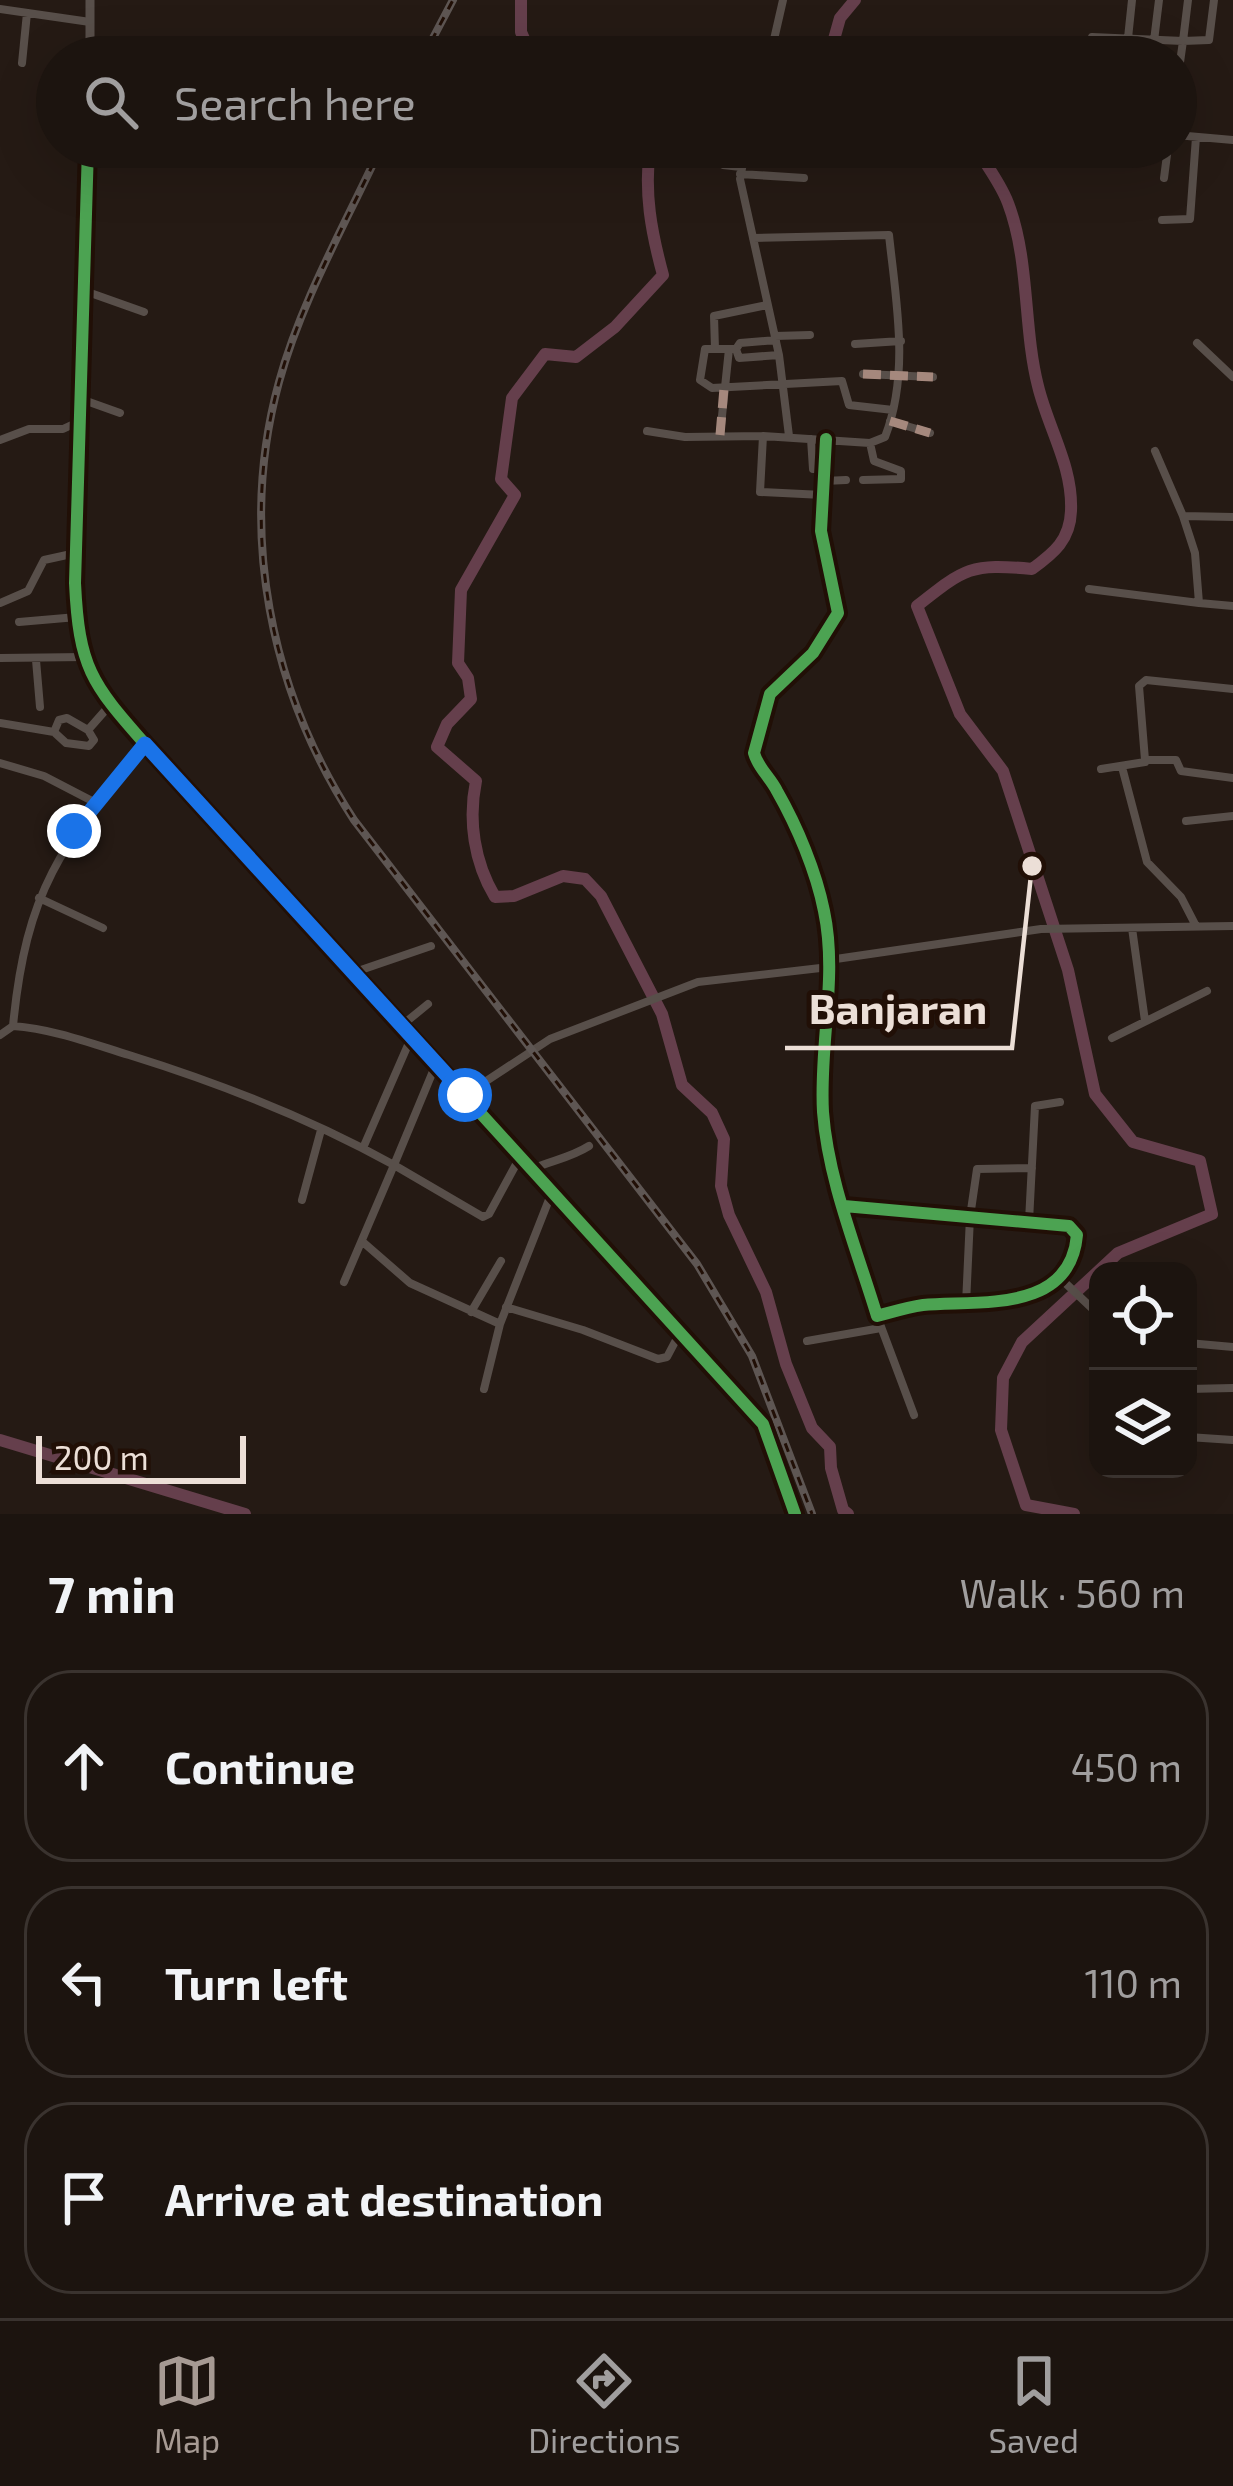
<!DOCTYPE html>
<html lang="en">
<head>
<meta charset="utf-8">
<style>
  body { margin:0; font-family:"Exo 2",sans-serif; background:#251d18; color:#f1f3f6 }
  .controls { position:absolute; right:36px; bottom:36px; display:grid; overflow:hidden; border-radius:24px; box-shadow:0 12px 48px #0002 }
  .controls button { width:108px; height:108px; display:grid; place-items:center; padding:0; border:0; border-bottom:3px solid #3a332f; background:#1c140f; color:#f1f3f6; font:60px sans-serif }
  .scale { position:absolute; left:36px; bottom:30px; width:210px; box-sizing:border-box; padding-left:12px; border:6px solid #ecdfd7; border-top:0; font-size:33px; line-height:42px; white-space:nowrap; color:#ecdfd7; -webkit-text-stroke:9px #210f06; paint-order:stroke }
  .stop { position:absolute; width:36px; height:36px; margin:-27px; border:9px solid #1a73e8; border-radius:50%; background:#fff }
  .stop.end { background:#1a73e8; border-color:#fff; box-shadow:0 3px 12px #0008 }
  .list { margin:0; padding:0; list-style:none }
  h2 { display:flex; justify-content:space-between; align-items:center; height:156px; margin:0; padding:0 48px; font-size:51px }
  h2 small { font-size:39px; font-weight:400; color:#a09e9e }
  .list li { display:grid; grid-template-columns:78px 1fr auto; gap:36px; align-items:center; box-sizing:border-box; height:192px; margin:0 24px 24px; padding:0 24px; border:3px solid #3a332f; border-radius:48px }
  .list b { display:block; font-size:45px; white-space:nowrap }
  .list em { font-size:39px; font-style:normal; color:#a09e9e }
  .icon { flex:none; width:66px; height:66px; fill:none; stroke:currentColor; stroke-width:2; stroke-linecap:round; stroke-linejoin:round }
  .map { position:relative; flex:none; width:1233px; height:1514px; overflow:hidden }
  .search { position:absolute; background:#1c140f; box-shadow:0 12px 48px #0002; left:36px; right:36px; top:36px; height:132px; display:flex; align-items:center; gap:30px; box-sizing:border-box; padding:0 42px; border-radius:66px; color:#a09e9e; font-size:45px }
  .sheet { height:804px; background:#1c140f }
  nav { display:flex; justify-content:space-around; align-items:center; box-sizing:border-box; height:168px; border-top:3px solid #3a332f; background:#1c140f; font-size:33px; color:#a09e9e }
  nav a { display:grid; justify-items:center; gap:6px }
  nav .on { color:#a69a93 }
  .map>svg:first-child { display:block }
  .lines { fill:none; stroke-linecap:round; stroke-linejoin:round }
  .river { stroke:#653f4c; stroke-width:12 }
  .minor { stroke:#584f4a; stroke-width:8 }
  .tertiary { stroke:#584f4a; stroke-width:9 }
  .rail-casing { stroke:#5e5653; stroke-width:8 }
  .rail { stroke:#210f06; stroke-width:3; stroke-dasharray:9; stroke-linecap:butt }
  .quiet { stroke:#a5887d; stroke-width:9; stroke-dasharray:18 9; stroke-linecap:butt }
  .cycleway-casing { stroke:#210f06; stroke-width:20 }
  .cycleway { stroke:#4ca352; stroke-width:12 }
  .route { stroke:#1a73e8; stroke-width:15 }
  .leader { fill:none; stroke:#ecdfd7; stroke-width:4.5 }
  .callout-dot { fill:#ecdfd7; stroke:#210f06; stroke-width:4.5 }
  .callout-label { font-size:42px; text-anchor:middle; font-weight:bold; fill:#ecdfd7; stroke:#210f06; stroke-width:10; stroke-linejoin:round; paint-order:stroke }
</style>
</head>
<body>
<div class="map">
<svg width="1233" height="1514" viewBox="0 0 1233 1514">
  <rect width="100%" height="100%" fill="#251a14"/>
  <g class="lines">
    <path class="river" d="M521,0V32L532,57
      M829,57L840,18L855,0
      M650,147C644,193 651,231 663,275L615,327L576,357L545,354L512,398L501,479L515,495L461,590L458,663L468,678L471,699L447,724L437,747L476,781C468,820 474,862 495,897L514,896L563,876L585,879L601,896L662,1014L682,1085L712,1113L724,1139L721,1186L729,1215L766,1292L786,1364L812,1428L830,1447L831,1468L843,1510L848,1514
      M975,147C986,164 1001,184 1008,203C1030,261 1023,327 1038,386C1048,428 1073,466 1071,511C1070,540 1054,553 1032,569C971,563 965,568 917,606L960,714L1003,771L1068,970L1095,1094L1133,1142L1200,1161L1212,1214L1118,1253L1022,1342L1003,1378L1001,1430L1026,1505L1074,1514
      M0,1440L245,1514"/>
    <path class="minor" d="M1188,0L1183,41L1209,40L1214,0
      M0,9L90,22
      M1092,37L1183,41L1176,91
      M1128,38L1132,0
      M770,57L783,0
      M1152,57L1159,0
      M22,63L27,13
      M1176,135L1233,140
      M718,147L723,165L741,167
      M746,147L740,179L779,355L789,436
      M740,174L804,178
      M1164,178L1168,147
      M1162,220L1190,219L1196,137
      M753,238L889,235C896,301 910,373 885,437L870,443L763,436L760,492L823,495
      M82,290L144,312
      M775,336L810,335
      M776,340L740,343L736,349H705L700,380L712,388L842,381L849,405L893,410
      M1197,343L1233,377
      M855,344L901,341
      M715,349L714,316L767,305
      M736,349L739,358L779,355
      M863,374L933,377
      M78,398L120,413
      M890,421L930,433
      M647,431L685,437L763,436
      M720,435L729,349
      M811,439L813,469
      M826,439L821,531L838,613L813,653L770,694L754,753C758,768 770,777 777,791C797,826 816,871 824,911C838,977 819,1045 823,1112C828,1180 857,1250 877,1316C892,1312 908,1307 923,1305C979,1300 1070,1314 1077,1235L1069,1226L844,1206
      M0,440L29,429H63L78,422
      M870,443L874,461L901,471V479
      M1155,451L1183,516L1233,517
      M863,480L901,479
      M824,481L846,480
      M1183,516L1195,553L1199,603L1233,606
      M1089,589L1199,603
      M0,603L28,591L44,560L76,553
      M19,622L77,617
      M0,658L85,657
      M36,660L40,707
      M1233,689L1146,680L1139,686L1145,760H1176L1181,771L1233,778
      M0,723L54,732L59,720L67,718L88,730L110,705
      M54,732L66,743L89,746L94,740L88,730
      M0,763L44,776L96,803
      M1122,767L1147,862L1181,897L1196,926
      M1101,769L1145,762
      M1186,821L1233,816
      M39,898L103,928
      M1132,928L1145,1021
      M829,960L1041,929L1233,926
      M352,973L431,946
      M13,1026C53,1029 90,1043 129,1055C219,1083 311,1119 394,1165L436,1064
      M401,1026L428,1004
      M0,1035L13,1026C26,890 61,846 145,744L763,1424L795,1514
      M1112,1038L1207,991
      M465,1095L550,1039L698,982L829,967
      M363,1148L411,1038
      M532,1169C553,1160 570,1158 589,1146
      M302,1200L321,1130
      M1029,1221L1035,1106L1060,1102
      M364,1243L410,1283L500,1324
      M1060,1278L1098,1314
      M344,1282L394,1165L483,1217L489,1214L520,1157
      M966,1304L970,1217L977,1169L1032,1168
      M506,1307L583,1330L658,1359L667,1357L676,1340
      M471,1312L501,1261
      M877,1316L914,1415
      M807,1341L881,1328
      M1188,1343L1233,1347
      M484,1389L500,1324L552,1192
      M1188,1389L1233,1388
      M1188,1437L1233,1440"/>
    <path class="tertiary" d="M90,57V0
      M88,147L79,347L77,617L95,685L145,744"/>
    <g class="rail-casing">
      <path id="rail" d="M423,57L453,0
        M381,147C346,223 301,301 279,382C238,532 270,691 354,820L697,1264L752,1356L812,1514"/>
    </g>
    <use href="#rail" class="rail"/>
    <path class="quiet" d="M863,374L933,377
      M890,421L930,433
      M720,435L724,388"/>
    <g class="cycleway-casing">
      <path id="cycleway" d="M88,147L75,583C79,667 91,683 145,744L763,1424L795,1514
        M826,439L821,531L838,613L813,653L770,694L754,753C758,768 770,777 777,791C797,826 816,871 824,911C838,977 819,1045 823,1112C828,1180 857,1250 877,1316C892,1312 908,1307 923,1305C979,1300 1070,1314 1077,1235L1069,1226L844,1206"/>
    </g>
    <use href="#cycleway" class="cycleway"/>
  </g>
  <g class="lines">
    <path class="route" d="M74,831L145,744L465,1095"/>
  </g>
  <path class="leader" d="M1032 866L1012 1048H785"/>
  <circle class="callout-dot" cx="1032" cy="866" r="12"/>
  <g class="callout-label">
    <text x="898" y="1024">Banjaran</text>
  </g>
</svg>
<div class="controls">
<button><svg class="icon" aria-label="locate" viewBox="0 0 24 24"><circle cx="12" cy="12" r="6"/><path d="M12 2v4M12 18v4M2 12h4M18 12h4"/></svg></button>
<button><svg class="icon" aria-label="layers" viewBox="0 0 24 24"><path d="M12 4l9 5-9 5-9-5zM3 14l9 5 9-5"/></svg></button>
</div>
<div class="scale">200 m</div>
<div class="stop" style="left:465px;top:1095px"></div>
<div class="stop end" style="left:74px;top:831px"></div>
<div class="search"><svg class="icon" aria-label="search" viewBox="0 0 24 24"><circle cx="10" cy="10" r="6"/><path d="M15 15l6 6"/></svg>Search here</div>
</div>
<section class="sheet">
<h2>7 min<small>Walk · 560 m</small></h2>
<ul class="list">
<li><svg class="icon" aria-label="ahead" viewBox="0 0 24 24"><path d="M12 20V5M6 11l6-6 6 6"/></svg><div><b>Continue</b></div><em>450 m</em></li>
<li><svg class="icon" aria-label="left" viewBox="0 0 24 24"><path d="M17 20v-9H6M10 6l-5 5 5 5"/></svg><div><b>Turn left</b></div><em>110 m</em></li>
<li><svg class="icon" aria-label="arrive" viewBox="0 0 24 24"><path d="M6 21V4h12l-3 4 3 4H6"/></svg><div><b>Arrive at destination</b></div></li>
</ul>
</section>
<nav>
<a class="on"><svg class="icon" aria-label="map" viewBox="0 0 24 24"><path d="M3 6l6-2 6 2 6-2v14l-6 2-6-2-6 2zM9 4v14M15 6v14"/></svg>Map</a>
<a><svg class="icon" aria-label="directions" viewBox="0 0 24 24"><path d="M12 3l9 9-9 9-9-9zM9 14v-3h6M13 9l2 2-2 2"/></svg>Directions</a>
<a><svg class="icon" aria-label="saved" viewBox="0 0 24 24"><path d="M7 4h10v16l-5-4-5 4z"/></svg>Saved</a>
</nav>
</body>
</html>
